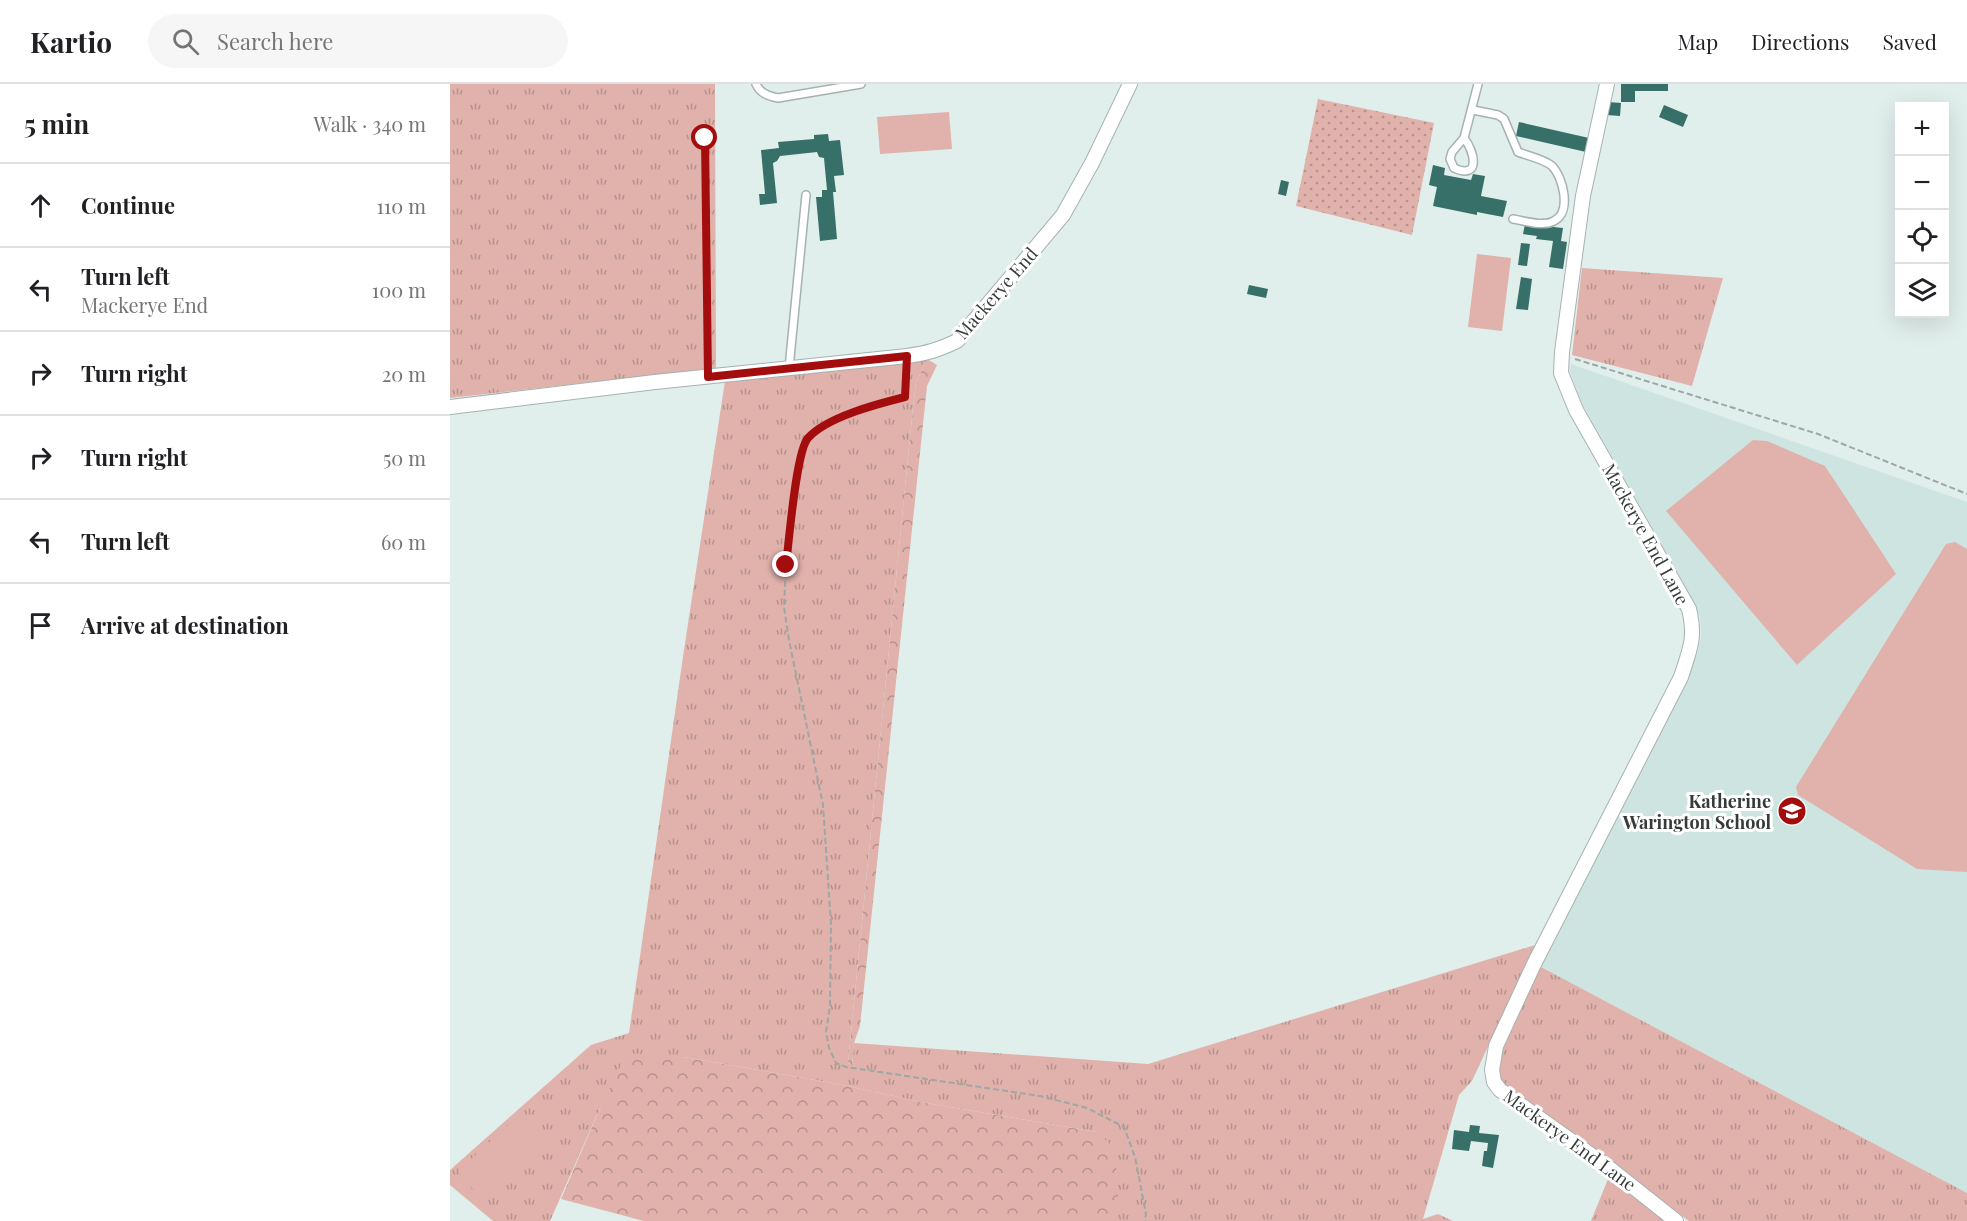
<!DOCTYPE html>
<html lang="en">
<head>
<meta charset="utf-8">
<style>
  body { margin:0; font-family:"Playfair Display",serif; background:#f6f6f6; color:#202124 }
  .controls { position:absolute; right:18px; top:18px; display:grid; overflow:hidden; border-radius:0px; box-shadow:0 6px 24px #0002 }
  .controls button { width:54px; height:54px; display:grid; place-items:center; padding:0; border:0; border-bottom:2px solid #e0e0e0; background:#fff; color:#202124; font:30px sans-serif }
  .stop { position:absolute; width:18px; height:18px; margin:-14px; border:4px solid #a40d0d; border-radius:50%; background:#fff }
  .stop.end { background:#a40d0d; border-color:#fff; box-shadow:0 2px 6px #0008 }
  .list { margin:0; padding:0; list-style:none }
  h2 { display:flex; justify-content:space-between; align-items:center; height:78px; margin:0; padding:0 24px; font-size:26px }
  h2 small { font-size:20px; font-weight:400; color:#757577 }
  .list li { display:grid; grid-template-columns:39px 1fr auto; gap:18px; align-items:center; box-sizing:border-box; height:84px; padding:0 24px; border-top:2px solid #e0e0e0 }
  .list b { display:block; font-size:22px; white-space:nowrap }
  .list p { margin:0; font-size:20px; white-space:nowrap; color:#757577 }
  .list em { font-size:20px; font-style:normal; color:#757577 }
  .icon { flex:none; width:33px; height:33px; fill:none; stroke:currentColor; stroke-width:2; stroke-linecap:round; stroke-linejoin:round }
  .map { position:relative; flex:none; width:1517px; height:1137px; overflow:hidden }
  header { display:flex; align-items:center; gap:36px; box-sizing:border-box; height:84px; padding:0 30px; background:#fff; border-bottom:2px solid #e0e0e0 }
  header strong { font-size:28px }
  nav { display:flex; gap:33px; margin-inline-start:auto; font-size:21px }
  .search { width:420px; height:54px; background:#f6f6f6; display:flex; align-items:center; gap:15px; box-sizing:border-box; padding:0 21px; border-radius:33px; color:#757577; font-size:22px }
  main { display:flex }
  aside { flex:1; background:#fff }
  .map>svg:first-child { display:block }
  .built { fill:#cde4e0 }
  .grass { fill:url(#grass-tufts) }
  .forest { fill:url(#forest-crowns) }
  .park { fill:url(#park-dots) }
  .pitch { fill:#e0b2ab }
  .building { fill:#376f69 }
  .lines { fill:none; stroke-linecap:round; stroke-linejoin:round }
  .lane-casing { stroke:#a6b2b1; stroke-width:10 }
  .street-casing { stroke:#a6b2b1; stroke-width:16 }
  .path { stroke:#9da7a5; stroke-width:2; stroke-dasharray:6 3; stroke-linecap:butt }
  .lane { stroke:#fff; stroke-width:7 }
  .street { stroke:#fff; stroke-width:14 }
  .route { stroke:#a40d0d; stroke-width:8 }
  .labels { text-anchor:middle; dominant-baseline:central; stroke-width:6; stroke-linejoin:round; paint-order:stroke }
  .street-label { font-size:18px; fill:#363b3a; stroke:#fff }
  .poi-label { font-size:18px; font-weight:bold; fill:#363b3a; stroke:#fff; text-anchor:end }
</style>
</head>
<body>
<header>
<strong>Kartio</strong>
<div class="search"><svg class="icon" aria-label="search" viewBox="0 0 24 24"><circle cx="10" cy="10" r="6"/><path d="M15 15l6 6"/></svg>Search here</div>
<nav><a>Map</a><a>Directions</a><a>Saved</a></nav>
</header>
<main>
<aside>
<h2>5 min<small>Walk · 340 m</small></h2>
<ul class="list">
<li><svg class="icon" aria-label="ahead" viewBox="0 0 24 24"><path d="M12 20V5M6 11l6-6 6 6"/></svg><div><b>Continue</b></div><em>110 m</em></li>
<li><svg class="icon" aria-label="left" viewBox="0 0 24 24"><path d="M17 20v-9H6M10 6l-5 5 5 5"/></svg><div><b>Turn left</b><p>Mackerye End</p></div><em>100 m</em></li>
<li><svg class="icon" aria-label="right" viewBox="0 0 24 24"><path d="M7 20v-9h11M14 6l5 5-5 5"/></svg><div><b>Turn right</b></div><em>20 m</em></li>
<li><svg class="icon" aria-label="right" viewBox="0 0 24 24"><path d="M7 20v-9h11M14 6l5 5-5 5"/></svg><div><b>Turn right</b></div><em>50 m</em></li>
<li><svg class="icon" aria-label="left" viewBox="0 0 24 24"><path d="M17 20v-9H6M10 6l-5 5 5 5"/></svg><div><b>Turn left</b></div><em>60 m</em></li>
<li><svg class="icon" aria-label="arrive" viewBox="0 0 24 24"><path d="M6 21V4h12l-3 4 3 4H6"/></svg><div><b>Arrive at destination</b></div></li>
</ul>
</aside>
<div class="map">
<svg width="1517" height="1137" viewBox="0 0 1517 1137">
  <defs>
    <pattern id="grass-tufts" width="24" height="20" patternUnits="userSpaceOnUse" patternTransform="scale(1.5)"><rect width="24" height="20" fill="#e0b2ab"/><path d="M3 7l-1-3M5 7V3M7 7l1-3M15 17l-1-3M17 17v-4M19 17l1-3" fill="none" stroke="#b6928c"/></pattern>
    <pattern id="forest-crowns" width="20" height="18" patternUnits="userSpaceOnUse" patternTransform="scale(1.5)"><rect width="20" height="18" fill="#e0b2ab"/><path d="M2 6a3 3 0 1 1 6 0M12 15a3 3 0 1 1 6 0" fill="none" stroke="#b6928c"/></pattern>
    <pattern id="park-dots" width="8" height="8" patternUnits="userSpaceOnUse" patternTransform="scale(1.5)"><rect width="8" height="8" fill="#e0b2ab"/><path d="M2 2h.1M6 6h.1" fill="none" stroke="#b6928c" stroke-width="1.8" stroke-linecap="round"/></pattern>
  </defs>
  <rect width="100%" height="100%" fill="#e0eeec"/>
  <path class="built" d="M1121,280L1517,418V1109L1089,882L1247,571L1251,552L1250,533L1245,520L1132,319L1120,288Z"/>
  <path class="grass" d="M0,0H265L266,284L0,314Z
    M1132,184L1273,194L1242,302L1122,271Z
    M477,275L466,299L463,323L398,979L402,983L404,959L698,980L1085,861L1022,997L1009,1011L973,1135L988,1130L1003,1137H668V1098L647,1048L476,1019L388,1000L234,973L151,1022L100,1137H43L0,1101V1086L141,961L179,949L234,566L275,297Z
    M1089,882L1517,1109V1137H1239L1051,1000C1040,966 1074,913 1089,882Z
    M1160,1090L1218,1137H1141Z"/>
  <path class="forest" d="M477,275L487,281L477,302L410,942L404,959L402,984L398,979L463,323L466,299Z
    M177,969L234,973L388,1000L476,1019L647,1048L664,1064L668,1098V1137H194L111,1115L151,1022Z"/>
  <path class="park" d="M868,15L984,39L962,151L846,122Z"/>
  <path class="pitch" d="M499,28L502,65L430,70L427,33Z
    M1027,170L1061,174L1052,247L1018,243Z
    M1303,356L1317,357L1375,382L1446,490L1347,581L1216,427Z
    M1505,458L1517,465V788L1467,785L1348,711L1346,703L1496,460Z
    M68,1032L96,1063L34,1119L8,1087Z"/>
  <path class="building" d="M1171,0H1218V7H1185V18H1171Z
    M1159,18L1171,19L1170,32L1157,31Z
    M1214,21L1238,31L1233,43L1209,33Z
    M1069,38L1139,54L1136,68L1066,52Z
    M378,50L379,57L390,56L394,91L384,92L386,108H383L387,155L370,157L366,113H372V106H377L374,74L369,73L367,68L330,72L327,77L323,79L327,119L310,121L309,110H315L311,66L329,64L328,58L364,55V51Z
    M983,81L995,84L994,91L1021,96L1023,90L1035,92L1031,112L1057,117L1053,133L1027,128V131L983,122L987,103L979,101Z
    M831,96L839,98L836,112L828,110Z
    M1075,140L1113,144L1111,157L1117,158L1113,185L1099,183L1103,157L1086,155L1087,152L1073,150Z
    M1071,159L1080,160L1077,182L1068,181Z
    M1071,193L1082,195L1078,226L1066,225Z
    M799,201L818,205L816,214L797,210Z
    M1020,1041L1030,1042L1029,1049L1049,1051L1043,1084L1032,1082L1034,1067H1037L1038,1059L1021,1057L1019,1067L1002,1065L1004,1046L1019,1048Z"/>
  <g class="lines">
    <g class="lane-casing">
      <path id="lane" d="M306,0C310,9 318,12 328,14L411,0
        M1023,26L1048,31L1054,35L1068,68C1078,72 1094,75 1102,82C1113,93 1122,128 1104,137C1093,143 1075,137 1063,135
        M1014,54C1025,68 1031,96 1004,84L1000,75L1002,68L1014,54L1028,0
        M339,284L356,111"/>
    </g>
    <g class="street-casing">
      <path id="street" d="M1157,0L1133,112L1112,268L1111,289L1126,326L1239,525C1246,554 1240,565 1231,593L1084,880L1046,962L1042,986L1044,998L1050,1006L1158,1083L1226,1137
        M0,323L205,298L457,272C478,269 488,266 507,257L613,131L642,79L680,0"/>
    </g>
    <path class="path" d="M255,54L257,278
      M1125,275L1368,350L1517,410
      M457,286L455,313L384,335L357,355L350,374L336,481L334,523L339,556L373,721L381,840L380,922L376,948L379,964L386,979L396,983L590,1012L637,1024L674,1043L685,1073L696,1130L695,1137"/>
    <use href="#lane" class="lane"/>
    <use href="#street" class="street"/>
  </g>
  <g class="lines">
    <path class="route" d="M255,54L258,293L457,272L455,313C427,320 377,333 358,354C346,367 339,458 336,481"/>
  </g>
  <defs>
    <g id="school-disc" transform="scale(1.5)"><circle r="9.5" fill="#a40d0d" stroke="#fff"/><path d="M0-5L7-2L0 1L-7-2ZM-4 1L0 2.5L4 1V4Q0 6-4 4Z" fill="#fff"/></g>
  </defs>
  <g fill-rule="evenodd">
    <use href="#school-disc" x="1342" y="727"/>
  </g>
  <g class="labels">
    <g class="street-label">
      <text transform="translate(546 209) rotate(-49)">Mackerye End</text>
      <text transform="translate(1196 450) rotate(61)">Mackerye End Lane</text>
      <text transform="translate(1120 1056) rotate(36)">Mackerye End Lane</text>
    </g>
    <g class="poi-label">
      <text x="1321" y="717">Katherine<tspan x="1321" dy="21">Warington School</tspan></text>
    </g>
  </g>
</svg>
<div class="controls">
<button>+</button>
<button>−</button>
<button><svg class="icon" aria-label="locate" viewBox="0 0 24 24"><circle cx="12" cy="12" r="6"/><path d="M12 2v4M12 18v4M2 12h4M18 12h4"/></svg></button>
<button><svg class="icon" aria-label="layers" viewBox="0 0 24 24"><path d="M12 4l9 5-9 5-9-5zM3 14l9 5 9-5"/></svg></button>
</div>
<div class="stop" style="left:255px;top:54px"></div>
<div class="stop end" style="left:336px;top:481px"></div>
</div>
</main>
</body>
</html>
